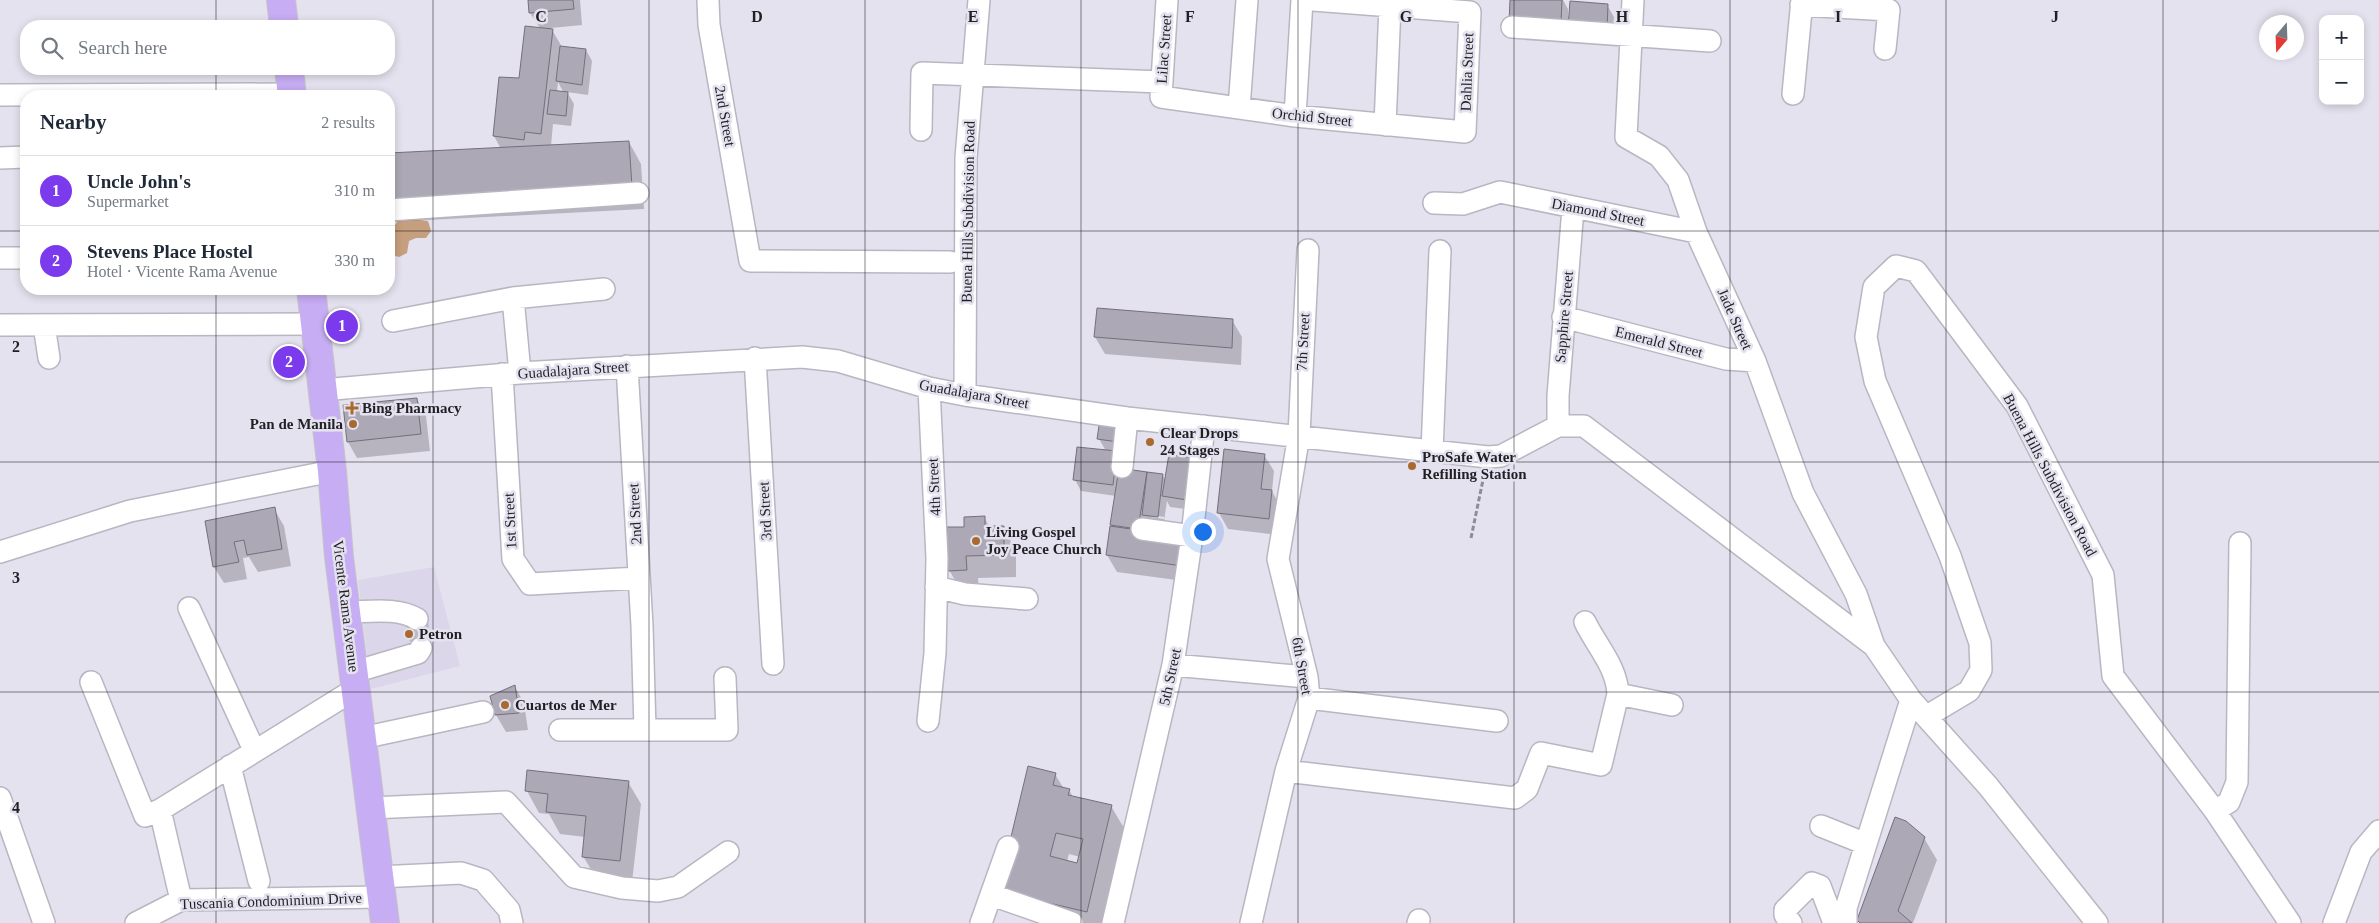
<!DOCTYPE html>
<html lang="en">
<head>
<meta charset="utf-8">
<style>
  body { margin:0; font-family:Georgia,serif; background:#f6f6f7; color:#1f2937 }
  .controls { position:absolute; right:15px; top:15px; display:grid; overflow:hidden; border-radius:10px; box-shadow:0 2px 8px #0003 }
  .controls button { width:45px; height:45px; display:grid; place-items:center; padding:0; border:0; border-bottom:1px solid #e0e1e3; background:#fff; color:#1f2937; font:25px sans-serif }
  .compass { position:absolute; left:2259px; top:15px; width:45px; height:45px; border-radius:50%; background:#fff; box-shadow:0 2px 8px #0003; rotate:199deg }
  .you { position:absolute; left:1202px; top:531px; width:18px; height:18px; margin:-12px; border:4px solid #fff; border-radius:50%; background:#1a73e8; box-shadow:0 0 0 8px #1a73e833 }
  .badge { display:grid; place-items:center; width:32px; height:32px; border-radius:50%; background:#7c3aed; color:#fff; font-size:16px; font-weight:700 }
  .pin { position:absolute; translate:-50% -50%; border:2px solid #fff; box-shadow:0 1px 5px #0006 }
  .list { margin:0; padding:0; list-style:none }
  h2 { display:flex; justify-content:space-between; align-items:center; height:65px; margin:0; padding:0 20px; font-size:21px }
  h2 small { font-size:16px; font-weight:400; color:#747a83 }
  .list li { display:grid; grid-template-columns:32px 1fr auto; gap:15px; align-items:center; box-sizing:border-box; height:70px; padding:0 20px; border-top:1px solid #e0e1e3 }
  .list b { display:block; font-size:19px; white-space:nowrap }
  .list p { margin:0; font-size:16px; white-space:nowrap; color:#747a83 }
  .list em { font-size:16px; font-style:normal; color:#747a83 }
  .icon { flex:none; width:28px; height:28px; fill:none; stroke:currentColor; stroke-width:2; stroke-linecap:round; stroke-linejoin:round }
  .map { position:relative; flex:none; width:2379px; height:923px; overflow:hidden }
  .search { position:absolute; background:#fff; box-shadow:0 2px 8px #0003; left:20px; top:20px; width:375px; height:55px; display:flex; align-items:center; gap:12px; box-sizing:border-box; padding:0 18px; border-radius:20px; color:#747a83; font-size:19px }
  .panel { position:absolute; background:#fff; box-shadow:0 2px 8px #0003; left:20px; top:90px; width:375px; height:205px; border-radius:20px }
  .map>svg:first-child { display:block }
  .built { fill:#dbd6ea }
  .water { fill:#c69f7e }
  .shadow { fill:#0003; fill-rule:evenodd }
  .building { fill:#aca8b5; stroke:#73707c; fill-rule:evenodd }
  .lines { fill:none; stroke-linecap:round; stroke-linejoin:round }
  .minor-tunnel { stroke:#bebbc6; stroke-width:21; stroke-dasharray:21 11; stroke-linecap:butt }
  .minor-casing { stroke:#b9b6c2; stroke-width:24 }
  .major-casing { stroke:#c5c5c6; stroke-width:30 }
  .path { stroke:#8f8c96; stroke-width:3; stroke-dasharray:5 2.5; stroke-linecap:butt }
  .minor { stroke:#fff; stroke-width:21 }
  .major { stroke:#c7adf4; stroke-width:28 }
  .grid { fill:none; stroke:#211f24; stroke-width:1; stroke-opacity:0.55 }
  .poi-dot { fill:#a86a30; stroke:#e5e2ef; stroke-width:2 }
  .labels { text-anchor:middle; dominant-baseline:central; stroke-width:5; stroke-linejoin:round; paint-order:stroke }
  .street-label { font-size:15px; fill:#211f24; stroke:#e5e2ef }
  .poi-label { font-size:15px; font-weight:bold; fill:#211f24; stroke:#e5e2ef; text-anchor:start }
  .grid-label { font-size:16px; text-anchor:middle; font-weight:bold; fill:#211f24; stroke:#e5e2ef; stroke-width:5; stroke-linejoin:round; paint-order:stroke }
</style>
</head>
<body>
<div class="map">
<svg width="2379" height="923" viewBox="0 0 2379 923">
  <rect width="100%" height="100%" fill="#e5e2ef"/>
  <path class="built" d="M434,567L460,666L371,689L358,580Z"/>
  <path class="water" d="M400,218L428,221L431,231L426,238H416L409,241L407,253L399,257L389,254V233Z"/>
  <path class="shadow" d="M529,0H580L582,25L551,28L562,47L586,50L592,61L588,95L567,92L574,104L571,126L553,124L551,146L629,142L641,164L644,209L389,222V154L501,149L494,136L501,78L521,80L540,28L530,13ZM558,82L560,86L564,93L557,92Z
    M1511,0H1563L1568,9V18H1570L1607,5L1614,17L1612,41Z
    M1232,320L1242,337L1241,365L1105,354L1095,337Z
    M417,399L426,416L430,451L357,458L348,442Z
    M1120,423L1122,470L1146,474L1148,477L1163,476L1166,481L1170,455L1193,510L1170,507L1167,501L1163,528L1185,538L1191,582L1117,572L1107,555L1116,496L1081,491L1075,480L1106,451L1099,439ZM1151,515L1164,517V519L1151,517Z
    M1264,455L1274,471L1272,491L1281,508L1278,535L1228,529L1219,513Z
    M274,509L284,526L291,566L258,572L249,557L243,558L247,579L224,583L214,567L206,522Z
    M984,517L990,528H1003L1016,550V577L978,578L979,592H962L949,570L965,528Z
    M515,687L524,703L528,730L506,732L496,715Z
    M1055,774L1064,789L1069,790L1073,797L1111,806L1124,828L1102,923H1054L1013,913ZM1069,854L1080,857L1078,864L1067,861Z
    M628,782L641,804L632,882L596,878L583,856L585,837L560,834L549,814L539,813L527,791Z
    M1924,838L1937,860L1913,923H1860Z"/>
  <path class="building" d="M528,0H573L574,9L529,13Z
    M1510,0H1562L1561,23L1509,22Z
    M1570,1L1608,4L1607,30L1568,27Z
    M525,26L553,29L541,134L525,132L524,140L493,136L499,77L519,78Z
    M560,46L586,49L582,85L556,81Z
    M550,90L568,92L566,116L547,114Z
    M629,141L632,187L389,199V153Z
    M1097,308L1233,319L1232,348L1094,337Z
    M417,398L421,434L347,442L343,405Z
    M1100,419L1121,422L1118,442L1097,439Z
    M1077,447L1117,451L1113,485L1073,480Z
    M1224,449L1265,454L1261,489L1272,490L1269,519L1217,513Z
    M1169,454L1194,458L1187,500L1162,496Z
    M1119,468L1147,472L1138,529L1110,525Z
    M1147,472L1163,474L1158,517L1142,515Z
    M275,507L282,549L247,555L244,540L234,542L239,562L213,567L205,521Z
    M985,516V526H1004V555L966,556L967,570L948,571L947,527H964V517Z
    M1110,526L1186,537L1182,566L1106,555Z
    M515,685L519,713L495,715L490,696Z
    M1028,766L1056,773L1053,785L1070,789L1068,795L1112,805L1087,912L998,891ZM1056,833L1083,839L1077,863L1050,856Z
    M527,770L629,781L620,861L582,857L586,816L546,812L548,794L525,791Z
    M1895,817L1906,821L1925,837L1898,911L1912,923H1860L1857,920Z"/>
  <g class="lines">
    <path class="minor-tunnel" d="M417,619L421,648"/>
    <g class="minor-casing">
      <path id="minor" d="M708,0L709,25L750,261L950,262
        M1167,0L1161,97L1295,116L1465,132L1470,12L1313,0
        M1633,0L1626,137L1659,156L1678,180L1696,232L1755,361L1803,493L1856,594L1874,646
        M1801,5L1889,10L1885,49
        M1512,27L1710,41
        M1793,94L1802,0
        M0,95L291,94
        M1239,108L1247,0
        M1295,116L1302,0
        M1385,125L1390,6
        M921,130L922,73L1162,82
        M0,158L26,157
        M1434,203L1463,204L1500,192L1696,232
        M389,210L638,193
        M0,258H26
        M513,298L520,373
        M1563,317L1726,359L1755,361
        M393,321L513,298L604,289
        M0,325L314,324
        M44,325L49,358
        M755,358L773,664
        M627,366L642,626L645,729
        M502,374L513,559L530,584L638,578
        M322,390L520,373L802,357L838,361L929,388L965,395L1127,418L1488,457L1501,456L1558,426
        M965,395L966,158L979,0
        M1558,426H1584L1874,646L1911,700L1988,786L2097,923
        M1558,426V396L1573,208
        M1432,452L1440,251
        M1122,467L1127,418
        M1142,529L1192,536
        M0,552L130,511L332,471
        M936,587L965,594L1027,599
        M189,608L254,750
        M347,612C368,612 398,607 417,619
        M1173,665L1307,677
        M354,672L418,653L421,648
        M91,682L145,816L160,810L357,688
        M1618,694L1672,705
        M1309,698L1497,721
        M1927,716L1969,691L1981,670L1980,643L1950,556L1875,381L1866,337L1874,287L1896,266L1916,271L2017,406L2103,575L2113,676L2215,811L2290,923
        M928,721L935,653L937,558L929,388
        M560,730H727L725,678
        M362,738L483,712
        M230,766L259,881
        M1286,771L1515,798L1527,789L1541,753L1601,765L1618,694C1617,667 1596,645 1585,622
        M0,798L44,923
        M371,808L506,802L574,877L622,888L658,891L678,887L728,852
        M160,810L181,900
        M2215,811L2229,802L2237,782L2240,543
        M1821,826L1866,844
        M379,877L461,873L483,880L509,910L512,923
        M992,895L1072,923
        M136,923L181,900L382,897
        M981,923L1008,847
        M1113,923L1173,665L1192,536L1204,426
        M1251,923L1286,771L1309,698L1307,677L1278,559L1299,435L1308,250
        M1418,923L1419,920
        M1791,923L1785,915V910L1812,883L1820,886L1834,923
        M1846,923V908L1911,700
        M2334,923L2361,852L2379,831"/>
    </g>
    <g class="major-casing">
      <path id="major" d="M281,0L284,26
        M289,69L292,96
        M311,289L332,471L339,557L385,923"/>
    </g>
    <path class="path" d="M1471,538L1484,475"/>
    <use href="#minor" class="minor"/>
    <use href="#major" class="major"/>
  </g>
  <path class="grid" d="M216,0V26M433,0V923M649,0V923M865,0V923M1081,0V923M1298,0V923M1514,0V923M1730,0V923M1946,0V923M2163,0V923M216,69V96M0,231H26M389,231H2379M216,289V923M0,462H2379M0,692H2379"/>
  <g class="poi-dot">
    <path d="M349.5 400.5h5v5h5v5h-5v5h-5v-5h-5v-5h5z"/>
    <circle cx="353" cy="424" r="5"/>
    <circle cx="1150" cy="442" r="5"/>
    <circle cx="1412" cy="466" r="5"/>
    <circle cx="976" cy="541" r="5"/>
    <circle cx="409" cy="634" r="5"/>
    <circle cx="505" cy="705" r="5"/>
  </g>
  <g class="labels">
    <g class="street-label">
      <text transform="translate(1164 49) rotate(-86)">Lilac Street</text>
      <text transform="translate(1467 72) rotate(-88)">Dahlia Street</text>
      <text transform="translate(725 116) rotate(80)">2nd Street</text>
      <text transform="translate(1312 117) rotate(6)">Orchid Street</text>
      <text transform="translate(968 212) rotate(-89)">Buena Hills Subdivision Road</text>
      <text transform="translate(1598 212) rotate(11)">Diamond Street</text>
      <text transform="translate(1564 317) rotate(-85)">Sapphire Street</text>
      <text transform="translate(1735 319) rotate(66)">Jade Street</text>
      <text transform="translate(1303 342) rotate(-87)">7th Street</text>
      <text transform="translate(1659 342) rotate(14)">Emerald Street</text>
      <text transform="translate(573 370) rotate(-4)">Guadalajara Street</text>
      <text transform="translate(974 394) rotate(10)">Guadalajara Street</text>
      <text transform="translate(2050 475) rotate(62)">Buena Hills Subdivision Road</text>
      <text transform="translate(934 487) rotate(-93)">4th Street</text>
      <text transform="translate(765 511) rotate(-93)">3rd Street</text>
      <text transform="translate(635 514) rotate(-93)">2nd Street</text>
      <text transform="translate(510 521) rotate(-93)">1st Street</text>
      <text transform="translate(346 606) rotate(83)">Vicente Rama Avenue</text>
      <text transform="translate(1302 666) rotate(80)">6th Street</text>
      <text transform="translate(1170 677) rotate(-78)">5th Street</text>
      <text transform="translate(271 901) rotate(-2)">Tuscania Condominium Drive</text>
    </g>
    <g class="poi-label">
      <text x="362" y="408">Bing Pharmacy</text>
      <text x="343" y="424" text-anchor="end">Pan de Manila</text>
      <text x="1160" y="433">Clear Drops<tspan x="1160" dy="17">24 Stages</tspan></text>
      <text x="1422" y="457">ProSafe Water<tspan x="1422" dy="17">Refilling Station</tspan></text>
      <text x="986" y="532">Living Gospel<tspan x="986" dy="17">Joy Peace Church</tspan></text>
      <text x="419" y="634">Petron</text>
      <text x="515" y="705">Cuartos de Mer</text>
    </g>
  </g>
  <g class="grid-label">
    <text x="541" y="22">C</text>
    <text x="757" y="22">D</text>
    <text x="973" y="22">E</text>
    <text x="1190" y="22">F</text>
    <text x="1406" y="22">G</text>
    <text x="1622" y="22">H</text>
    <text x="1838" y="22">I</text>
    <text x="2055" y="22">J</text>
    <text x="16" y="352">2</text>
    <text x="16" y="583">3</text>
    <text x="16" y="813">4</text>
  </g>
</svg>
<div class="controls">
<button>+</button>
<button>−</button>
</div>
<svg class="compass" viewBox="-18 -18 36 36"><path d="M0-13l5 13h-10z" fill="#e53935"/><path d="M0 13l5-13h-10z" fill="#747a83"/></svg>
<div class="you"></div>
<div class="pin badge" style="left:342px;top:326px">1</div>
<div class="pin badge" style="left:289px;top:362px">2</div>
<div class="search"><svg class="icon" aria-label="search" viewBox="0 0 24 24"><circle cx="10" cy="10" r="6"/><path d="M15 15l6 6"/></svg>Search here</div>
<section class="panel">
<h2>Nearby<small>2 results</small></h2>
<ul class="list">
<li><span class="badge">1</span><div><b>Uncle John's</b><p>Supermarket</p></div><em>310 m</em></li>
<li><span class="badge">2</span><div><b>Stevens Place Hostel</b><p>Hotel · Vicente Rama Avenue</p></div><em>330 m</em></li>
</ul>
</section>
</div>
</body>
</html>
